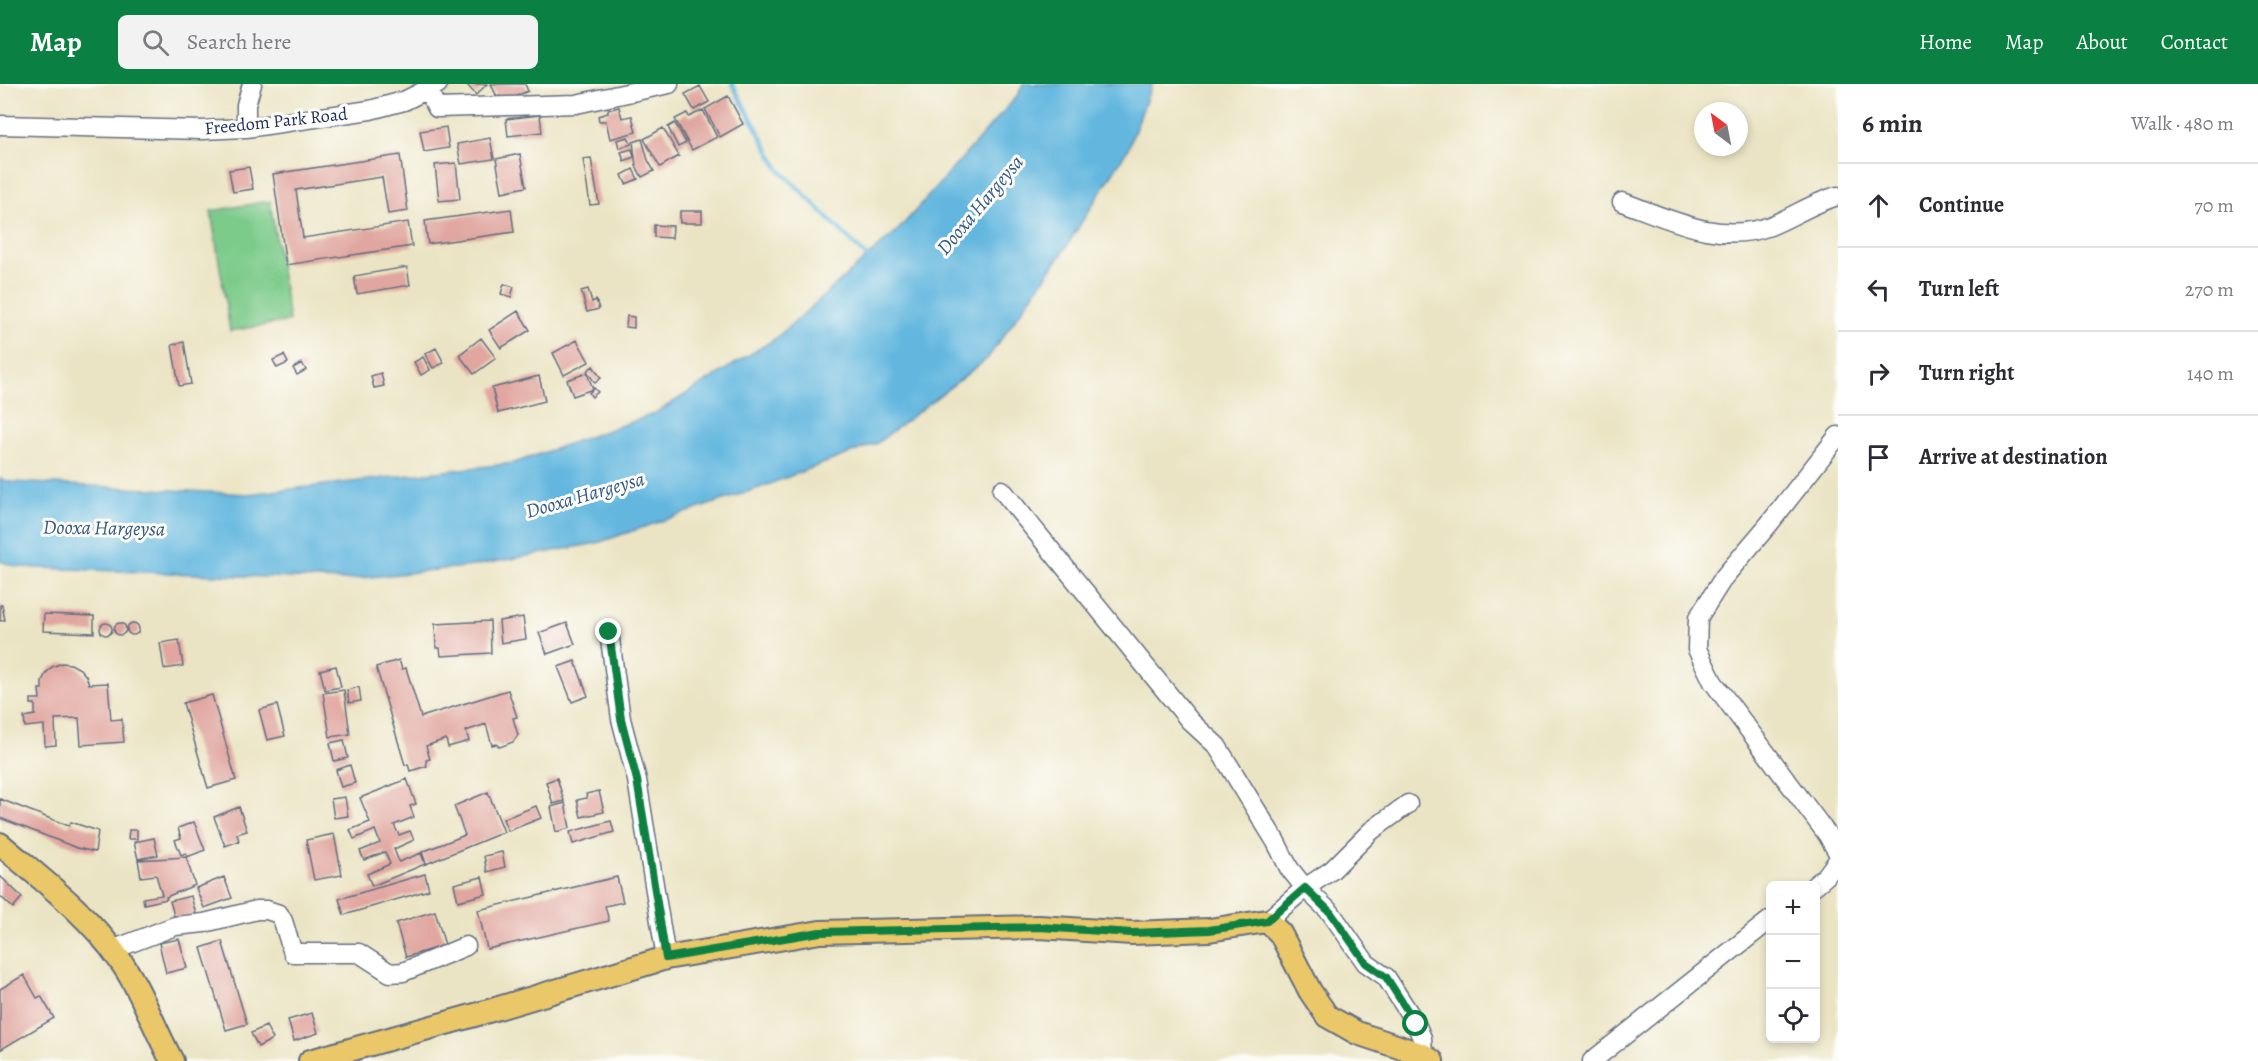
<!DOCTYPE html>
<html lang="en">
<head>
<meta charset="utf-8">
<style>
  body { margin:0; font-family:Alegreya,serif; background:#f2f2f3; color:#2b2b33 }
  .controls { position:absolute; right:18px; bottom:18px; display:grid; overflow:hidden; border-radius:9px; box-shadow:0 3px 9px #0003 }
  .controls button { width:54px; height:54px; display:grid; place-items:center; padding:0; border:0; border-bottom:2px solid #e1e1e2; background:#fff; color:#2b2b33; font:30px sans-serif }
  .compass { position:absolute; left:1694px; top:18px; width:54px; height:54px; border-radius:50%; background:#fff; box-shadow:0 3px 9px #0003; rotate:328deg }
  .stop { position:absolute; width:18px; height:18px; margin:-14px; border:4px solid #0b8043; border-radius:50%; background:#fff }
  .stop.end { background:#0b8043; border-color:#fff; box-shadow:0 2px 6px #0008 }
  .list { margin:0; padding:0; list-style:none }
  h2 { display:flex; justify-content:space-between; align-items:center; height:78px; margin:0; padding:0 24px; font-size:26px }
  h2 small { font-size:20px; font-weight:400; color:#7c7c81 }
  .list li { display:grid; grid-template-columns:39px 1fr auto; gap:18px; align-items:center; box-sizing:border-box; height:84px; padding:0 24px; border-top:2px solid #e1e1e2 }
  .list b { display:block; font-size:22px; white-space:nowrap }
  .list em { font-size:20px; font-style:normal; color:#7c7c81 }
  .icon { flex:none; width:33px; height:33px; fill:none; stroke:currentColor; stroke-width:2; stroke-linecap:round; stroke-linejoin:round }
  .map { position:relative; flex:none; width:1838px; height:977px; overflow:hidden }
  header { display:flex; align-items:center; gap:36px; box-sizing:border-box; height:84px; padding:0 30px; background:#0b8043; color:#fff }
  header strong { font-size:28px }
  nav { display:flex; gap:33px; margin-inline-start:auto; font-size:21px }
  .search { width:420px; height:54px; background:#f2f2f3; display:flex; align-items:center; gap:15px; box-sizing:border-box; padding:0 21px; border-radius:9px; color:#7c7c81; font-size:22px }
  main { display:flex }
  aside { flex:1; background:#fff }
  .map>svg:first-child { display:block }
  .green { fill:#7dcb8b; stroke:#4c7d74; stroke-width:1.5 }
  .water { fill:#63b7df; stroke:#3f739e; stroke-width:1.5 }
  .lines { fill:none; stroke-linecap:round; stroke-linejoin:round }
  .stream { stroke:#63b7df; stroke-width:4.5 }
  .building { fill:#e0a69f }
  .minor-casing { stroke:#646e82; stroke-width:21 }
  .major-casing { stroke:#646e82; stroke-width:26 }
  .minor { stroke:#fff; stroke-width:18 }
  .major { stroke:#eac769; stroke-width:22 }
  .route { stroke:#0b8043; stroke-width:8 }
  .labels { text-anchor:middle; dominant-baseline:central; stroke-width:6; stroke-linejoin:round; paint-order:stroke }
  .street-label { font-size:18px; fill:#1b2f5e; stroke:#fdfcf7 }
  .water-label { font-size:20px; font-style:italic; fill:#315885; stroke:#fdfcf7 }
</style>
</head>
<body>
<header>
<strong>Map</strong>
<div class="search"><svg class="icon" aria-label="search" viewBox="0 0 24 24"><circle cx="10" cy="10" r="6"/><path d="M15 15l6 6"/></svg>Search here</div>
<nav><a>Home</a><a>Map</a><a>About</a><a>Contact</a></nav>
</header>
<main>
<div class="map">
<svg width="1838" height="977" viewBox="0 0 1838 977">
  <rect width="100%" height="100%" fill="#fdfcf7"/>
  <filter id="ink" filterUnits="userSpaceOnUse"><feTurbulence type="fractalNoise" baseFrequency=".0167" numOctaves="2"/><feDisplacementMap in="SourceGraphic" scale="12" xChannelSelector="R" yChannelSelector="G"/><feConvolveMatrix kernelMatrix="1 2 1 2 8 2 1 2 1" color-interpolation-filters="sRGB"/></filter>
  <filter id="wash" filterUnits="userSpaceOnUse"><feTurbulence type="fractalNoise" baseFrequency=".008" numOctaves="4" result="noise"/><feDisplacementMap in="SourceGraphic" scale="24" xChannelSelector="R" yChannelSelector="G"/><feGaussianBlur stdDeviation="1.35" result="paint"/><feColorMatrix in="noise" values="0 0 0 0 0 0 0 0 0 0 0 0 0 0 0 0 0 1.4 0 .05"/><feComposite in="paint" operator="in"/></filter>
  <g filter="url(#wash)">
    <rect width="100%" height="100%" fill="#ebe4c4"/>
    <path class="green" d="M270,117L289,237L230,247L211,127Z"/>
    <path class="water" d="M1023,0H1152L1128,65L1061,171L987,275L877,359L759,404L597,459L473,482L343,496L18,483L0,477V395L12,398L248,410L514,379L654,330L775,255L900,144L1018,11Z"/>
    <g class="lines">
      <path class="stream" d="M732,0L779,85L871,177"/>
    </g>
    <g id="blocks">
      <path class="building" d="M469,0H487L476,11L467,1Z
        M491,0H525L528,7L502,18L500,12L497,13Z
        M700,2L709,18L694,26L685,10Z
        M728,12L743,40L720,53L705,25Z
        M619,23L622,34L632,32L636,48L610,55L606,37H599L598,32L608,29V26Z
        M703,26L717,53L692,66L675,35L687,29L689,33Z
        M540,31L542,48L508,52L506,35Z
        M675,39L686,59L678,63L668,43Z
        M446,43L449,64L424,68L420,47Z
        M663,44L679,72L660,83L644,55Z
        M628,53L631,60L619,64L617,56Z
        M490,54L494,75L461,80L457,60Z
        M642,55L648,76L654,87L642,93L636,82L633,58Z
        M632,65L634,73L624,77L621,68Z
        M520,70L526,103L502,108L496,75Z
        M400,71L408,127L388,130L382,93L296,106L303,154L408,138L412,162L286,181L273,90Z
        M591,74L599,120L590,121L583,75Z
        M456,79L460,115L439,117L435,81Z
        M249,83L253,105L233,108L229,86Z
        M633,85L638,95L626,100L622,91Z
        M511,125L514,148L428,160L425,137Z
        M680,127H702V139H680Z
        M654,141L673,142L672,154L654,153Z
        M407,183L410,201L357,210L354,192Z
        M504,200L514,203L511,213L501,210Z
        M588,205L592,218L596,216L599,225L587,228L581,207Z
        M518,227L530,246L501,264L489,246Z
        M627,232L634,233V244L626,243Z
        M481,254L496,274L474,290L459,271Z
        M577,256L589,278L564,291L553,269Z
        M184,258L191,300L179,302L172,261Z
        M436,264L444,279L433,284L425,270Z
        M284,271L288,279L277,284L273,276Z
        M423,273L430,286L421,291L414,278Z
        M302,279L306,286L297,291L293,284Z
        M593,282L601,294L595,299L587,287Z
        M381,289L384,302L374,304L371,292Z
        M587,289L593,305L594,304L598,308L592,313L589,309L593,305L573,312L567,296Z
        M539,292L545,317L498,329L492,304Z
        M0,521H2L5,536L0,537Z
        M44,530L94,532V549L43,547Z
        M523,533L526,555L501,559L499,537Z
        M490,537L491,569L441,572L440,564H436L435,540Z
        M567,539L575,560L547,570L539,549Z
        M127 545a6 6 0 1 1 12 0a6 6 0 1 1-12 0Z
        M114 545a6 6 0 1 1 12 0a6 6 0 1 1-12 0Z
        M100 545a6 6 0 1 1 12 0a6 6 0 1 1-12 0Z
        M179,556L183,582L164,585L160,559Z
        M399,576L402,585L406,584L421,633L508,606L517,633L513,634L518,651L513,658L500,663L496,660L492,661L486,640L466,647L469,657L448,663L446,655L426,662L430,675L426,676L427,682L410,687L408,680L405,681L376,583Z
        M575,577L588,612L572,618L558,583Z
        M62,579L71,580L80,585L86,592L89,600L108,599L111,636L122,635L124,658L81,661L79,634L55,635L56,661L45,662L44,641L25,643L24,633L35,631V620H31V615H40L39,605H42V597L46,589L52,583Z
        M336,582L341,603L325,606L320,586Z
        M359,603L361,617L349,619L347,606Z
        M344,606L350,650L330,653L323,609Z
        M212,611L236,696L208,704L183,619Z
        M277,621L285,652L267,656L259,626Z
        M344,656L348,674L334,677L330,659Z
        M350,681L355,699L341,703L336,686Z
        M557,694L564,717L553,720L546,698Z
        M407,695L416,720L410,722L414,733L394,741L399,751L410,747L414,756L394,765L399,778L421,769L425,780L372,802L367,790L390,780L385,768L364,776L360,767L380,759L375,746L354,755L350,746L370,738L360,714Z
        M599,707L604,728L581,733L577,716L587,714L586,710Z
        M488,708L504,748L426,780L422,768L465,751L454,722Z
        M345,713L348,732L334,734L331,715Z
        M0,715L69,742L71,738L98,747L95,768L77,764L0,734Z
        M565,719L570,744L556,748L551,723Z
        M536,722L541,734L508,747L503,735Z
        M239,723L247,747L237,750L239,757L225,762L214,733Z
        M611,737L614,748L573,760L570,748Z
        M194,738L205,766L187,773L186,769L181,771L175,756L181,754L178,744Z
        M129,746H137V755H128Z
        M334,750L342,791L314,796L306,756Z
        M154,754L158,771L138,775L134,758Z
        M502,768L505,783L487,788L484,772Z
        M186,773L195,801L166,813L167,815L144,820L143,814L162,811L156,791L141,793L138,776Z
        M425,790L429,806L344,831L339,815Z
        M0,792L22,813L13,824L0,812Z
        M224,793L232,814L204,824L196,804Z
        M482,793L486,810L458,817L454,800Z
        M617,793L623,818L605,822L609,837L487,865L478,826Z
        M191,812L196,830L175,835L170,817Z
        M435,827L445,861L406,873L396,839Z
        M179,855L187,884L166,889L159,859Z
        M222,857L247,940L226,946L201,864Z
        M24,891L37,914L41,912L54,934L0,966V905Z
        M312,929L318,949L294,957L288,936Z
        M266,942L273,955L258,963L251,949Z"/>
    </g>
  </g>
  <g filter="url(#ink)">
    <use href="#blocks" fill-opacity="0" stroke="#646e82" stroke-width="1.5"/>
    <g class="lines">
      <g class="minor-casing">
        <path id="minor" d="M428,7L437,24L576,20L669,0
          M0,41L202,46L246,44L370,26L404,17L438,0
          M246,44V21L252,0
          M1622,118C1670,135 1719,161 1770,142C1793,133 1814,118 1838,112
          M1838,352L1769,440L1724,493L1698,534L1697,565L1713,598L1827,750L1838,769
          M1002,406L1190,637L1217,662L1276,758L1289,784L1305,804L1267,837
          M609,548L621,635L637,696L666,874
          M1408,720L1371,747L1332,786L1305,804L1331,829L1366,879L1386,893L1416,940L1422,954L1423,971
          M1814,802L1826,792L1838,776
          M112,866L175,842L204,839L257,826H267L279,830L283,837L293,869H359L390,889L403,888L466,862
          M1592,977L1770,836"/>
      </g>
      <g class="major-casing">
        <path id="major" d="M0,760C41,795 88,830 119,875C141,905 154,944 172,977
          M310,977L475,931L666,874L820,848L1039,843L1132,849L1209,846L1267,837L1280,849L1310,907L1327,932L1357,949L1423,971L1432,977"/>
      </g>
      <use href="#minor" class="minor"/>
      <use href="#major" class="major"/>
    </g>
  </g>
  <g class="lines" filter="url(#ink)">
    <path class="route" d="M609,548L621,635L637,696L666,874L820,848L1039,843L1132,849L1209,846L1267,837L1305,804L1331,829L1366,879L1386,893L1416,940"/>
  </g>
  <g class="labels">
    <g class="street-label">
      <text transform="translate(276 37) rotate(-6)">Freedom Park Road</text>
    </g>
    <g class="water-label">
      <text transform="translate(980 121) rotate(-50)">Dooxa Hargeysa</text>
      <text transform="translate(585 411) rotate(-16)">Dooxa Hargeysa</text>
      <text transform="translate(104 444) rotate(1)">Dooxa Hargeysa</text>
    </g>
  </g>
</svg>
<div class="controls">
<button>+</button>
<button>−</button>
<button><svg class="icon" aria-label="locate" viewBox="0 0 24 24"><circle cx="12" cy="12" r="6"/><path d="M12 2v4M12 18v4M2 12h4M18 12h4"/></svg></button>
</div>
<svg class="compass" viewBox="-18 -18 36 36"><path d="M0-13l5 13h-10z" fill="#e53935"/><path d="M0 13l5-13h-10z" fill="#7c7c81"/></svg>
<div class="stop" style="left:1416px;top:940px"></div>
<div class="stop end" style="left:609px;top:548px"></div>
</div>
<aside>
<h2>6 min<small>Walk · 480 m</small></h2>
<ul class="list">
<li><svg class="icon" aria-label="ahead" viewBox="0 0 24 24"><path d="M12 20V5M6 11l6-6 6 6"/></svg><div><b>Continue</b></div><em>70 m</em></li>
<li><svg class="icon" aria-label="left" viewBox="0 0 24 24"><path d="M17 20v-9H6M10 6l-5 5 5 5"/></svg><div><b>Turn left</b></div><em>270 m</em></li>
<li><svg class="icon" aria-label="right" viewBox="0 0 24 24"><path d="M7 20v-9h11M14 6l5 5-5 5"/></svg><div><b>Turn right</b></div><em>140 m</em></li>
<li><svg class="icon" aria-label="arrive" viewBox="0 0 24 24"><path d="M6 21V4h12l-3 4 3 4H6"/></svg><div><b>Arrive at destination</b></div></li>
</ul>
</aside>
</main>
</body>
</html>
